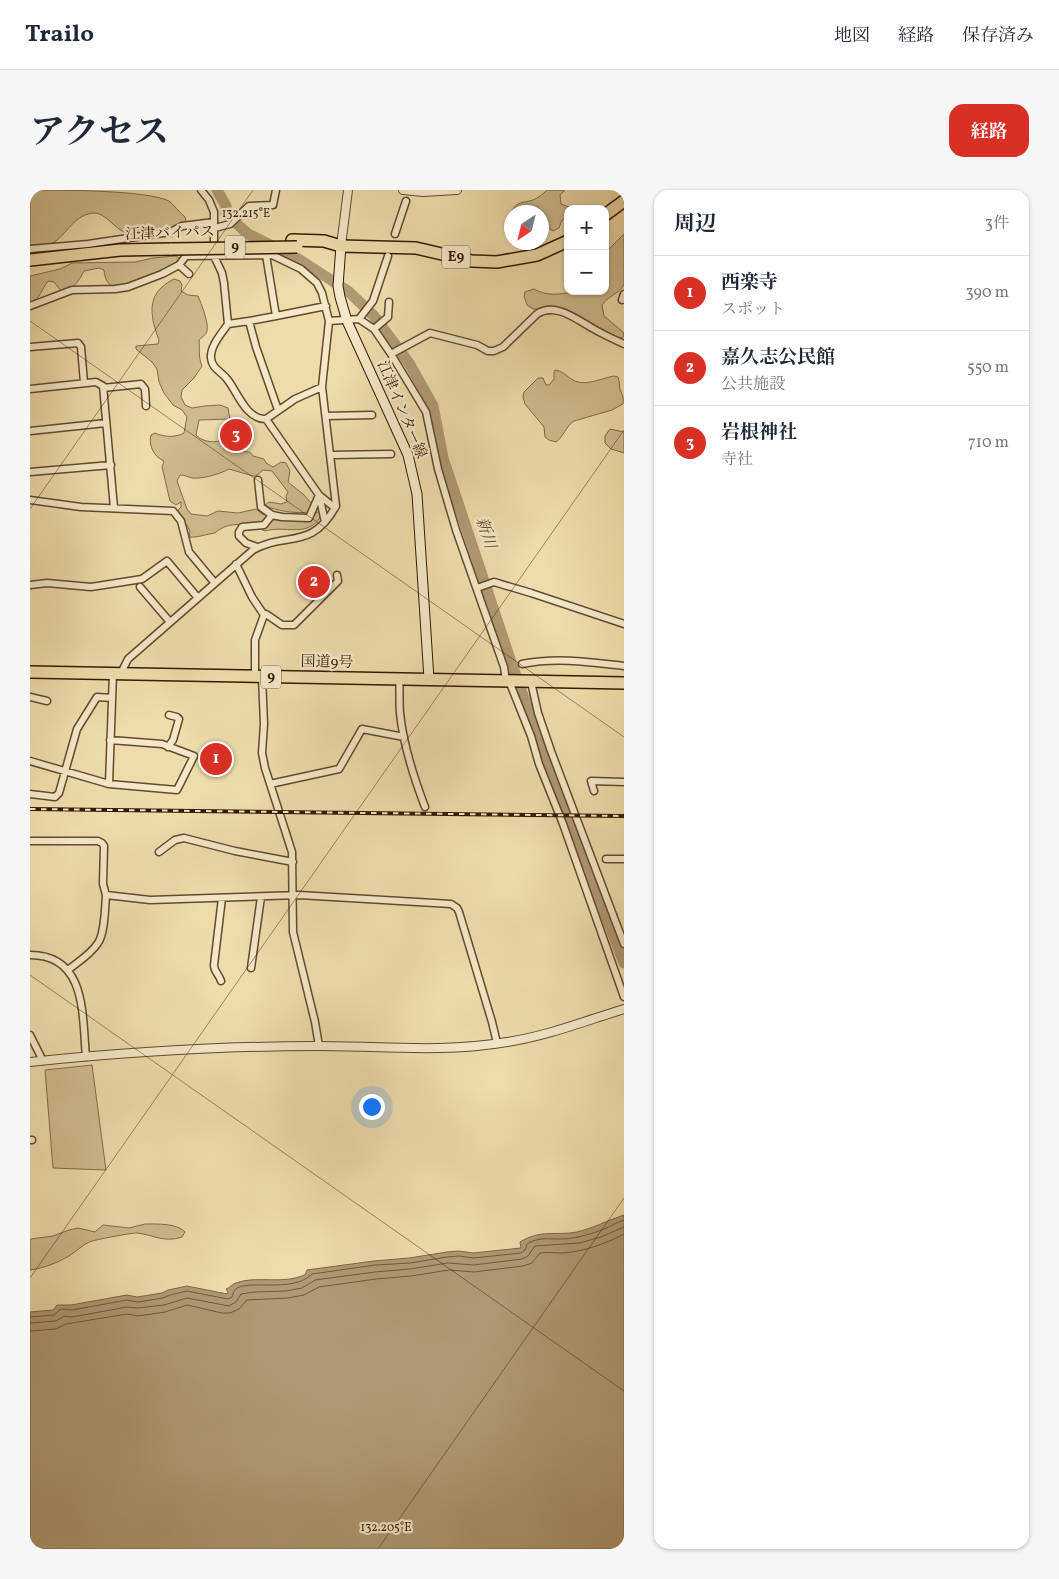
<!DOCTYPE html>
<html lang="ja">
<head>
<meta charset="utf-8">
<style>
  body { margin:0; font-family:Vollkorn,"Noto Serif JP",serif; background:#f6f6f7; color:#1f2937 }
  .controls { position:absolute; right:15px; top:15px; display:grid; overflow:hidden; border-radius:10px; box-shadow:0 1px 4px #0004 }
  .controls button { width:45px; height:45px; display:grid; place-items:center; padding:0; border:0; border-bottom:1px solid #e0e1e3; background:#fff; color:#1f2937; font:25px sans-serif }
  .compass { position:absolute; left:474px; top:15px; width:45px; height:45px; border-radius:50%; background:#fff; box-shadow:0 1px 4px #0004; rotate:215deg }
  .you { position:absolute; left:341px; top:916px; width:18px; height:18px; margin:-12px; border:4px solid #fff; border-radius:50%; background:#1a73e8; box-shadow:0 0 0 8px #1a73e833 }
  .badge { display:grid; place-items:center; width:32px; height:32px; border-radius:50%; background:#d93025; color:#fff; font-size:16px; font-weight:700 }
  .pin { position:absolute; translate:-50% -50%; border:2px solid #fff; box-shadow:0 1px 5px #0006 }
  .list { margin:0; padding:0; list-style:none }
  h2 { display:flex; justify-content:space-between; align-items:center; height:65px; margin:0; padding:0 20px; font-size:21px }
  h2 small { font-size:16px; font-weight:400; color:#747a83 }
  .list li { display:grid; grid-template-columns:32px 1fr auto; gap:15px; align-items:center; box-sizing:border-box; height:75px; padding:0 20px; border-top:1px solid #e0e1e3 }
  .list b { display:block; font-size:19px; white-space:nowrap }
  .list p { margin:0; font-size:16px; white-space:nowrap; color:#747a83 }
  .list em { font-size:16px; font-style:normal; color:#747a83 }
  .map { position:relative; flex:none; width:594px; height:1359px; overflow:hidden; border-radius:15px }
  header { display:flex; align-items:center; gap:30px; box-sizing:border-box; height:70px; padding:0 25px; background:#fff; border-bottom:1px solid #e0e1e3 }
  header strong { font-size:24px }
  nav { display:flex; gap:28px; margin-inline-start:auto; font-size:18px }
  .intro { display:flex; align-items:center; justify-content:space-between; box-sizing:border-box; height:120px; padding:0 30px }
  h1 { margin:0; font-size:35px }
  .button { padding:12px 22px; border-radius:15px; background:#d93025; color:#fff; font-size:18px; font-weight:700 }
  main { display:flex; gap:30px; padding:0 30px }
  aside { flex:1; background:#fff; border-radius:15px; box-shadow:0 1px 4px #0004 }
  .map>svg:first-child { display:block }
  .green { fill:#cfbb8e; stroke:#826a48 }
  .water { fill:#af9972; stroke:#7f6546 }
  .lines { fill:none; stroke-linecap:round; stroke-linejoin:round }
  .shore { stroke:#72583a; stroke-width:1 }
  .river { stroke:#af9972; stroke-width:11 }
  .minor-casing { stroke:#64492d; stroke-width:9 }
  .tertiary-casing { stroke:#64492d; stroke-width:10 }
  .secondary-casing { stroke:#361803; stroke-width:11 }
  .trunk-casing { stroke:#361803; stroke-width:14 }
  .motorway-casing { stroke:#361803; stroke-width:14 }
  .minor { stroke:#f4e8c8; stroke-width:6 }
  .tertiary { stroke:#f4e8c8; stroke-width:8 }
  .secondary { stroke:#f4e8c8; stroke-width:9 }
  .trunk { stroke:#eedcab; stroke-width:11 }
  .motorway { stroke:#eedcab; stroke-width:11 }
  .rail-casing { stroke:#361803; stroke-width:4 }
  .rail { stroke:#f4e8c8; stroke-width:2; stroke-dasharray:5.5; stroke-linecap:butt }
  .trunk-bridge-casing { stroke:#361803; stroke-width:14; stroke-linecap:butt }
  .trunk-bridge { stroke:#eedcab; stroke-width:11 }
  .ticks { fill:none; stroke:#361803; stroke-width:1; stroke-opacity:0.45 }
  .labels { text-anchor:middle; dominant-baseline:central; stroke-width:4.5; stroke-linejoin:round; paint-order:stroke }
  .shield { fill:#f4e8c8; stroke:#6f563e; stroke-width:1 }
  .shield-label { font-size:14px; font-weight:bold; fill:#361803 }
  .street-label { font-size:15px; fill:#361803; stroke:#f4e8c8 }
  .water-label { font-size:16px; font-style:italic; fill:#664c2f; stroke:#f4e8c8 }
  .ticks-label { font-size:12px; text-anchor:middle; fill:#361803; stroke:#f4e8c8; stroke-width:4.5; stroke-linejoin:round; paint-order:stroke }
</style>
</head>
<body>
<header>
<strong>Trailo</strong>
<nav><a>地図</a><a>経路</a><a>保存済み</a></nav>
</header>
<div class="intro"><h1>アクセス</h1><a class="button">経路</a></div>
<main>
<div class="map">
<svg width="594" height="1359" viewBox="0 0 594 1359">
  <rect width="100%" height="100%" fill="#eedcab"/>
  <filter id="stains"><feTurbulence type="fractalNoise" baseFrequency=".004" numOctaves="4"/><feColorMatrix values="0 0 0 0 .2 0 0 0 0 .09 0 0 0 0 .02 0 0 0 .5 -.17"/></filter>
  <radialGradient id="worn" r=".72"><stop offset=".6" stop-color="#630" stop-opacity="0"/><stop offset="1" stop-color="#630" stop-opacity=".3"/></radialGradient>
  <path class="green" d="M0,0C30,0 116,0 139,11C144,15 149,22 155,27L156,31C143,40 107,48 92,41C83,36 74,22 63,23C42,25 34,50 20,54C14,55 6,54 0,55Z
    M517,0H535L530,5L531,14L545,19H538V29L532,30L529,38L523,41L518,38L517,34L512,32V22H482C486,11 494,13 503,10C508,8 513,4 517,0Z
    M594,44V95C588,104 577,107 572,115L574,126L593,142L594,146L592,148H588L542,122L534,119H503L497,115L494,106L495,102L504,99C520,108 533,103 551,101C559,101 567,101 575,101V63Z
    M145,66L150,68L141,77L86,98C77,95 75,89 74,80L69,78L54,81C48,92 44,99 31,101L24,92L18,91C11,100 11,108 0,113V86L30,79L42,73L105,72L123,68Z
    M144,89L150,91L152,95L151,101L158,105L168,106C171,113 179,133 177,141C176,145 172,147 169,150C170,159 168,167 172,176L164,188L152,200L151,207L155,215L162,218L175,216L190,215L198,218L200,229L169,230L166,245C171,251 182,253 189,251C191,253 192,256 194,258C196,260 215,262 220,262L223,266L234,269L236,273L243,277L251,272L256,273L260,281L258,292L274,305L282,314L279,322C269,324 243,321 235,315L239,312L251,314L257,312L256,306L258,302L242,281L233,280L226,286H223L199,279C190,284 173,289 162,288C158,287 155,285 150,285L147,291L157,319L161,324L177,326L188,321L208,323L226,319L232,324L274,331L280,330L287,322H290V328C275,348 255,335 235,341C219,334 199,330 185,343C177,344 167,348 159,347L160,341L148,320L151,317V312L146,315L140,311L132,277L134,271C124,267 118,255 121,245L125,243C134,247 145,248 154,243L157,227L152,220L143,215L134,203L129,192L127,179L122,172L106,159V156L128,154L129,150C123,134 116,112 131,98C135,94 140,91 144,89Z
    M525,180C533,181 536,186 543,190C555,197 572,188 584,186L588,187C590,192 589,195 590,199C592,205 594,206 593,214L582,220L544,231C536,236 534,246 526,252L519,250L515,247L514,237L495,214L493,207L494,202L508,188H513L516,195H519L524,189V182Z
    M580,239L594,242V263L581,259L575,253V246Z
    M62,875L76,980L23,978L15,880Z
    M115,1034C127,1034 147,1033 155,1042L152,1047C134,1053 124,1045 107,1043C100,1043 70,1049 62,1051C53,1054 47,1061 39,1066C27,1073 14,1078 0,1080V1050L1,1049L23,1046L39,1040L48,1038L65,1042L73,1035L99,1038Z"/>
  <path class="water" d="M594,1025V1359H0V1122L23,1120L27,1115H41L97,1105L107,1107L132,1103L138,1100L157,1096L197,1104L198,1102L196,1099C200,1098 202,1094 206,1093C227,1085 251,1095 275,1085L277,1080L344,1071L379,1068L417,1062L429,1061L443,1063L491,1058L490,1052C511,1039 525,1046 547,1042C564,1038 578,1030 594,1025Z"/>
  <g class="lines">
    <path class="shore" d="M0,1127L24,1125L31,1119L42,1120L97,1110L108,1112L133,1108L140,1105L157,1101L198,1109L202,1107C203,1105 203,1102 205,1100C214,1088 263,1104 282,1084L345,1075L380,1073L417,1067L429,1066L443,1068L491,1063L495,1060L497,1054C508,1047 518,1049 531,1049C543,1049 557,1045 569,1041C578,1038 585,1033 594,1030
      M0,1133L26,1131L34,1126L42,1127L97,1117L108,1118L134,1115L157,1108L199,1116L206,1112L211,1104L224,1102L256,1101L272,1098L285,1090L345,1082L380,1079L418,1073L444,1075L492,1069L498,1066L505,1056L549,1053L571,1047L594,1037
      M0,1141L26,1139L36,1134L97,1124L108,1126L135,1122L157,1115L192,1123H200L209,1119L217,1110L258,1108L274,1105L289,1097L346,1089L381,1086L419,1080L444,1082L493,1076L502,1073L510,1063C518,1062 526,1063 534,1063C555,1061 575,1054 594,1044"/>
    <path class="river" d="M187,0L196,16V24L218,44L270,70L318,101L344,126L379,173L403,216L413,268L480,469L531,611L594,773"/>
    <g class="minor-casing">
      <path id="minor" d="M171,0L179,10L184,22V66L192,83L194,93L198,134L219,131
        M185,38L200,34L219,16L243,15L246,0
        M365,44L376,11
        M0,59L58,54L112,46L141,42L152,36L184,32
        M236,65L246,126L219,131L226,157L248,220
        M149,75L159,84
        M592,110L594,104
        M0,116L42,100L85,99L98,97L132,84L149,75L156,66L242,65L271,79L287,93L292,103L299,131L292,197L306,316C281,361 257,341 223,360L98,469L91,483
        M246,126L296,116
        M329,129L343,111L358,66
        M299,131L329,129L344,139L361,164L396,222L408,279L426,340L474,477L476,491
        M198,134C192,143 180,156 181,168C182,179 191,181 197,189C207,201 216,230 236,229
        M344,139L358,127L359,112
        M0,157L48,153L51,157L54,193
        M361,164L400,143L447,155L458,161H464L473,157L507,124C525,112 546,129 562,138C572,144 583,149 594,154
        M292,197L265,209L236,229L289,305L295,332
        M73,198L111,194L115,199L116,216
        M0,199L66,192L73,196L84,318
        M296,226L342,225
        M0,241L76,233
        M301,265L361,264
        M0,282L81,275
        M228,290L231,317L242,325L252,327L279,328L289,305L305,318
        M0,310L51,317L143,321L151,331L159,362L184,392
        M227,357L216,353L209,346V342L212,337L234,335L242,325
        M206,374L222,407L234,425L225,450V487
        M0,395L17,393L61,397L112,389L137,371L168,408
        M110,397L140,432
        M447,398L464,392L501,403L594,434
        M234,425L236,424L252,435H264L308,391L307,385
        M492,474C526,467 560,472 594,476
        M232,487L234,534L232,563L235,578L262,662L263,742L285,832L289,856
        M369,488C370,500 369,512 370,523C373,555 384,588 395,617
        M479,491L501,546L509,574L533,634L594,807
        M501,492L508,523L521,561L594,754
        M0,507L17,511
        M80,550L132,554L164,566L147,600L79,594C80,557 82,520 83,483
        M138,557L143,550L149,529L147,527L139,525
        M0,571L79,594
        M240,594L309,579L332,539L374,547
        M564,601L561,591L594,592
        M0,604L25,607L29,603L47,539L67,507L82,508
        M0,651H68L72,653L74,656L73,694L76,705L120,710L269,705L421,714L427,718L429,722L462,832L467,853
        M129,662L145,650L154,648L205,661L263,672
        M576,669H594
        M0,765C57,765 52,825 56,867
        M221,778L231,707
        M38,780C48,772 61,764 68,753C75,743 75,717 76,705
        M191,791C189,784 184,782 184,775L192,708
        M0,845L13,871
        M0,950H2"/>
    </g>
    <g class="tertiary-casing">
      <path id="tertiary" d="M373,0L393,2L427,0
        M311,56L318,0
        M0,872C96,862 192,856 288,856C351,856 414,863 477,852C517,846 555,831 594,819"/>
    </g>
    <g class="secondary-casing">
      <path id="secondary" d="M311,56L308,96L310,107L317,131L378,265L387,304L399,489"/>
    </g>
    <g class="trunk-casing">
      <path id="trunk" d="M262,50L294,51L311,56
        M0,70L90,60L142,59
        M0,482L594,493"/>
    </g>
    <g class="motorway-casing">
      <path id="motorway" d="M575,25L594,11
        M311,56L386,58L442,71L467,72L507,65L538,51"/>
    </g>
    <use href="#minor" class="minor"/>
    <use href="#tertiary" class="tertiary"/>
    <use href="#secondary" class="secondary"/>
    <use href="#trunk" class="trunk"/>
    <use href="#motorway" class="motorway"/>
    <g class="rail-casing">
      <path id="rail" d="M0,619L594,626"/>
    </g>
    <use href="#rail" class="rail"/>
    <g class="trunk-bridge-casing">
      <path id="trunk-bridge" d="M142,59L267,57"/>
    </g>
    <use href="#trunk-bridge" class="trunk-bridge"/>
  </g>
  <path class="ticks" d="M0,131L594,547M0,319L223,0M0,785L594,1201M0,1088L594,240M348,1359L594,1008"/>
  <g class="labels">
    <g class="shield">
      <rect x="195" y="45.5" width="20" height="23" rx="4"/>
      <rect x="412" y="55.5" width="28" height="23" rx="4"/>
      <rect x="231" y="475.5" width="20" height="23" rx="4"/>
    </g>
    <g class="shield-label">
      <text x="205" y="57">9</text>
      <text x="426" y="67">E9</text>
      <text x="241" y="487">9</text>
    </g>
    <g class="street-label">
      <text transform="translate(140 44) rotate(-2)">江津バイパス</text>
      <text transform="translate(371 220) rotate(67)">江津インター線</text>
      <text transform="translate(297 473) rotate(1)">国道9号</text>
    </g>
    <g class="water-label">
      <text transform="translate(455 343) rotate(72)">新川</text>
    </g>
  </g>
  <g class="ticks-label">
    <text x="216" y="27">132.215°E</text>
    <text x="356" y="1341">132.205°E</text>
  </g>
  <rect width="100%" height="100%" filter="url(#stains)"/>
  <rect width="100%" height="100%" fill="url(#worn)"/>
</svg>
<div class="controls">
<button>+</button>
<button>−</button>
</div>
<svg class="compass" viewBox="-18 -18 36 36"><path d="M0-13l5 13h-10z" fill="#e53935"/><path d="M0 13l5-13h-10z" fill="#747a83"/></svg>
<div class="you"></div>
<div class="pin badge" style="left:186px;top:569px">1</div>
<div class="pin badge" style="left:284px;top:392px">2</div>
<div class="pin badge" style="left:206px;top:245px">3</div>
</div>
<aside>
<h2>周辺<small>3件</small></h2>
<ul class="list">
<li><span class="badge">1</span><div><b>西楽寺</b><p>スポット</p></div><em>390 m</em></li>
<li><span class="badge">2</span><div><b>嘉久志公民館</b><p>公共施設</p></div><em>550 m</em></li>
<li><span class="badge">3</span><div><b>岩根神社</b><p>寺社</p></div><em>710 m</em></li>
</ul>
</aside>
</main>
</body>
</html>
